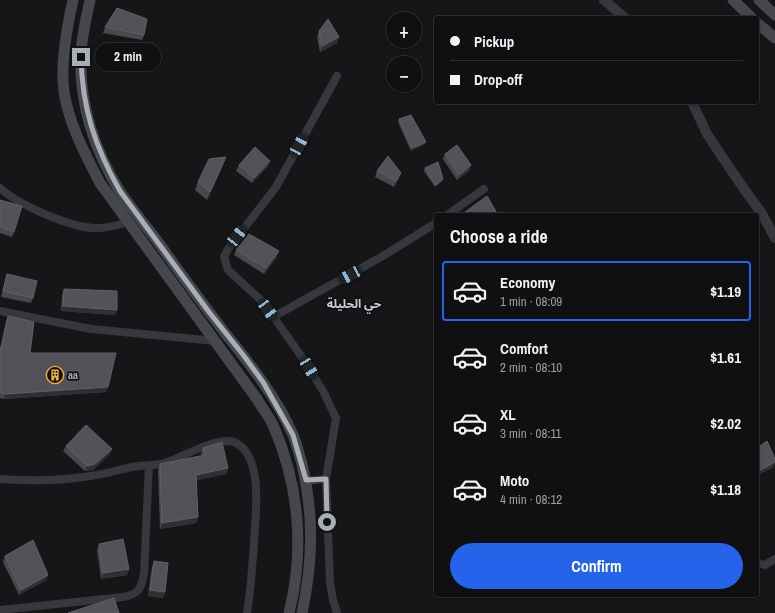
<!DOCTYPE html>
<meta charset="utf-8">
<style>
body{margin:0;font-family:"Archivo Narrow","Noto Sans Arabic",sans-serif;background:#19191b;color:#f1f3f6;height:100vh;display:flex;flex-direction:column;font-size:15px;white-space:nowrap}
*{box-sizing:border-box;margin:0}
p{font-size:13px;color:#9c9d9f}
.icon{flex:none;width:22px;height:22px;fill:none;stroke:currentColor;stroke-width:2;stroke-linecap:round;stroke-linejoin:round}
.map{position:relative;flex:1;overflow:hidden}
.side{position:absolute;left:434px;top:213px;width:325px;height:384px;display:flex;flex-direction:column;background:#101012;border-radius:4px;box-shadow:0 2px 6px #0003,0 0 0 1px #303032}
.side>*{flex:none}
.top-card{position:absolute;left:434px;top:16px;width:325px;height:88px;border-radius:4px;box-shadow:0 2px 6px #0003,0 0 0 1px #303032;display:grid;align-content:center;height:88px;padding:0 16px;background:#101012}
.fabs{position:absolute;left:386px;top:12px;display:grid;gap:8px}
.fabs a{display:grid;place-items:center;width:36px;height:36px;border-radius:50%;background:#101012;box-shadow:0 2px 6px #0003,0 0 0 1px #303032;font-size:20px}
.end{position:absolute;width:18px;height:18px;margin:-9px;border:5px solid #a8adb8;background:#111;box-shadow:0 0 0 2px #111}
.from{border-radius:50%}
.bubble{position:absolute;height:28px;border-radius:14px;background:#101012;box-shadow:0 2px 6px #0003,0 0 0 1px #303032;font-size:13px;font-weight:700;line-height:28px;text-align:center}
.car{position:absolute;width:12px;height:24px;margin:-12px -6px;border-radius:5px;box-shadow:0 0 3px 1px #0007;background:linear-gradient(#222 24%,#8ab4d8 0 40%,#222 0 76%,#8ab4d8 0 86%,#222 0)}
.top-card b{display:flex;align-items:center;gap:14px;height:38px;font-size:15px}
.top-card b+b{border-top:1px solid #303032}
.top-card i{width:10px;height:10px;background:#f1f3f6}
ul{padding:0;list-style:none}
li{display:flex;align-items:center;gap:12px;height:60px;margin:0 8px 6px;padding:0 8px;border:2px solid transparent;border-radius:4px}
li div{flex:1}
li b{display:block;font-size:15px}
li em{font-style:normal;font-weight:700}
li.current{border-color:#2563eb}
li>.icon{width:36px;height:36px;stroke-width:1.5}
h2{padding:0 16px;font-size:18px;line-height:48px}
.action{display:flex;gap:8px;margin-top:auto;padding:8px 16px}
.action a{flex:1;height:46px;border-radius:24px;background:#2563eb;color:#fff;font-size:16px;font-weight:700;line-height:46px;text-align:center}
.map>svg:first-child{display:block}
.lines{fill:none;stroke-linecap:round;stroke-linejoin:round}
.minor{stroke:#37383d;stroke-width:8}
.tertiary{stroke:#37383d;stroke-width:10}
.secondary{stroke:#45474d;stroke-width:11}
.wall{fill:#47494d}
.shaded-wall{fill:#2f3033}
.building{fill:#525359;stroke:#5f6168}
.route{stroke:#a8adb8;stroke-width:5}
.labels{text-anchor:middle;stroke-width:3.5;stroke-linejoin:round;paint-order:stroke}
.poi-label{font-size:11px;font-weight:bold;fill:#a8adb8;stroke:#111113;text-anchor:start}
.neighbourhood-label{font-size:12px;font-weight:bold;fill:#c9ccd4;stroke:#111113}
</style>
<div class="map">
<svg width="775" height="613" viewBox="0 0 775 613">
<rect width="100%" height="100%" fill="#161618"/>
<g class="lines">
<g class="minor">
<path d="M337,76L276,187L228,249L224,257L228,270L263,302L287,336L304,360L323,391L336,418L326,479L330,583L333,600L337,613"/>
<path d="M0,188C18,205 70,227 94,228C106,229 117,225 128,222"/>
<path d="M447,215L484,189"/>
<path d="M0,311L91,329L216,341"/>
<path d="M273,317L383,256L436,223"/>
<path d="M0,479C30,481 61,481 91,476C105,474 118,470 132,467C144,465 157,466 168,462C184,456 218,436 234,442C265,455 255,518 254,544C252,567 251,590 247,613"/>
<path d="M306,481L326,479"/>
<path d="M757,563L765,565L775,559"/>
<path d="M0,610L123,597C139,594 141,589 144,574L149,465"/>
</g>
<g class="tertiary">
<path d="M604,0L625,18"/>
<path d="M692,102L707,134L735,176L762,214L775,238"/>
</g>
<g class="secondary">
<path d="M73,0C67,27 60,64 64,92C69,124 85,154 100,183L257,399C262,408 269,416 273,425C299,484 305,550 289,613"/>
<path d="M90,0C86,19 81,38 81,57C79,104 95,151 119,190C131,208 145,225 158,242C180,273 202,303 225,333C250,364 277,398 293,435C297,444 299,455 302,464C314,516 313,561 302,613"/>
<path d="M733,0L752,18"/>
<path d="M759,0L775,15"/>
<path d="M757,23L775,38"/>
</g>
</g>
<g class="wall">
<path d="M105,27L144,35L142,40L103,33Z"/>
<path d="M319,31L337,43L320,52L317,37Z"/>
<path d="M399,119L425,144L411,151L398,122Z"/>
<path d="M445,154L471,165L469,171L457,180L443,159Z"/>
<path d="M223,165L207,200L195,190L198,182Z"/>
<path d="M239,165L268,166L252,183L236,171Z"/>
<path d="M425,168L443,179L442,181L435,187L424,171Z"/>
<path d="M377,171L399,178L394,187L375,177Z"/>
<path d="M0,200L14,232L12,237L0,233Z"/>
<path d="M236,250L277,257L264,274L234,255Z"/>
<path d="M7,274L33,298L31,303L1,297L5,280Z"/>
<path d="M64,289L115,315L61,311L62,295Z"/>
<path d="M8,316L30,353L106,392L3,399L0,398V349L6,322Z"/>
<path d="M66,446L110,454L93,470L85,471L63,451Z"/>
<path d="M203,448L228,468L226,474L196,480L198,517L196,523L160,529L158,470L160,464L202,456L201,454Z"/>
<path d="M99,544L129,569L127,575L101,579L97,550Z"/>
<path d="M5,556L48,575L46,580L19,595L3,562Z"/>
<path d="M154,561L165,592L163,598L148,596L152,567Z"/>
</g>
<g class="shaded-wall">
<path d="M339,37L337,43L320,52L322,46Z"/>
<path d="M426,142L425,144L411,151L412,148Z"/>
<path d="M226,157L223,165L207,200L210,192Z"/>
<path d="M270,161L268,166L252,183L254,178Z"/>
<path d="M471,165L469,171L457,180L459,175Z"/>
<path d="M401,173L399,178L394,187L396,181Z"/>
<path d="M443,179L442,181L435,187L436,185Z"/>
<path d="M279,251L277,257L264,274L266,268Z"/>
<path d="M63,306L117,310L115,315L61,311Z"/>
<path d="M108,387L106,392L3,399L5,394Z"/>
<path d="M112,449L110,454L93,470L85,471L87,466Z"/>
<path d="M775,462L774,467L757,476V472Z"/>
<path d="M228,468L226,474L194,481L196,475Z"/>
<path d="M198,517L196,523L160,529L162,523Z"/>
<path d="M129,569L127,575L101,579L103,573Z"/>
<path d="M48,575L46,580L19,595L21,590Z"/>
<path d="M150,590L165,592L163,598L148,596Z"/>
</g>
<g class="building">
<path d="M117,8L147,19L144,35L105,27Z"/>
<path d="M328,19L339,37L322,46L319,31Z"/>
<path d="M411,115L426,142L412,148L399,119Z"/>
<path d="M457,145L471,165L459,175L445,154Z"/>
<path d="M255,147L270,161L254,178L239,165Z"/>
<path d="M388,156L401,173L396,181L377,171Z"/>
<path d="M226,157L210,192L198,182L209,159Z"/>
<path d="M438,162L443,179L436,185L425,168Z"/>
<path d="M487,196L498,215H461Z"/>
<path d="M0,200L22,206L14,232L0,226Z"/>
<path d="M249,234L279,251L266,268L236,250Z"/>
<path d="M7,274L37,281L33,298L3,291Z"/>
<path d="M64,289L117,291V310L63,306Z"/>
<path d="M8,316L34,322L30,353H116L108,387L5,394L0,392V352Z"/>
<path d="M86,425L112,449L95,464L87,466L66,446Z"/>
<path d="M767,441L775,459V462L757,472V448Z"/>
<path d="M222,442L228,468L196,475L198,517L162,523L160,464L205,455L203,448Z"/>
<path d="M123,539L129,569L103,573L99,544Z"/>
<path d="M33,540L48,575L21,590L5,556Z"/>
<path d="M154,561L168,563L165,592L150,590Z"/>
<path d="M114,598L119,613H68Z"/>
</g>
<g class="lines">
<path class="route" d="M81,57C82,108 95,147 120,191L209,312L244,356L263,382L293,435L306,480L326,479L327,522"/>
</g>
<defs>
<symbol id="building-ring" viewBox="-11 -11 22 22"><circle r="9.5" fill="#111113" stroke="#f2b134" stroke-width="1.5"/><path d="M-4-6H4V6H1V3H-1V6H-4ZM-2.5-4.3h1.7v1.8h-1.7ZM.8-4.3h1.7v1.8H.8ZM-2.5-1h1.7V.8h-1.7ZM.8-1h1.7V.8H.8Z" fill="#f2b134"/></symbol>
</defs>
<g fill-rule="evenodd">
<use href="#building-ring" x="45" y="365" width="20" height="20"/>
</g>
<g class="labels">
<g class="poi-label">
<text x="68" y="379">aa</text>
</g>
<g class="neighbourhood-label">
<text x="354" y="308">حي الحليلة</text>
</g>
</g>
</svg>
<div class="fabs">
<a>+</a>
<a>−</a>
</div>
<i class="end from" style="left:327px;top:522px"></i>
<i class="end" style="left:81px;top:57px"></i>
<div class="bubble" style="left:95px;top:43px;width:66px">2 min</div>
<i class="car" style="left:299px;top:145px;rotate:29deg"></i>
<i class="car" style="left:237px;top:236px;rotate:38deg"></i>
<i class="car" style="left:350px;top:275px;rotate:242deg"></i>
<i class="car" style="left:268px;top:310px;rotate:144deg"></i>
<i class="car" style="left:309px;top:368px;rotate:149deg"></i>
<div class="top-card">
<b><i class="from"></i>Pickup</b>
<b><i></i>Drop-off</b>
</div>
<section class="side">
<h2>Choose a ride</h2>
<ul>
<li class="current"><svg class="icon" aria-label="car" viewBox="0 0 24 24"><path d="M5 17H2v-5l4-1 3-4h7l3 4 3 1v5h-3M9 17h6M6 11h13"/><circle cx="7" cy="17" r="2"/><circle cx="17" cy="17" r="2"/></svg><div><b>Economy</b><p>1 min · 08:09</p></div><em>$1.19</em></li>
<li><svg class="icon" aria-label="car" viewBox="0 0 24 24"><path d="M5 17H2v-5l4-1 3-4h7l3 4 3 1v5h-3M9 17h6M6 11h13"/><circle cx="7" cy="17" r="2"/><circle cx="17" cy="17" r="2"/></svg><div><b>Comfort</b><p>2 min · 08:10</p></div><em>$1.61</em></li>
<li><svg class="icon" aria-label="car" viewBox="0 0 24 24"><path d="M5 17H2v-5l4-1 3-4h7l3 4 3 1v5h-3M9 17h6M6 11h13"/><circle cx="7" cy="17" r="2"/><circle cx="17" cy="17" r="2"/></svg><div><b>XL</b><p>3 min · 08:11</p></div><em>$2.02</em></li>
<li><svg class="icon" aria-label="car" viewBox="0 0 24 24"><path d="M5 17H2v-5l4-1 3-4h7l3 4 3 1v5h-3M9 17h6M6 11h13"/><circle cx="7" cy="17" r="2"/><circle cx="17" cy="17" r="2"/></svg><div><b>Moto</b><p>4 min · 08:12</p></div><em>$1.18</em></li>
</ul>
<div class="action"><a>Confirm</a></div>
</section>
</div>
